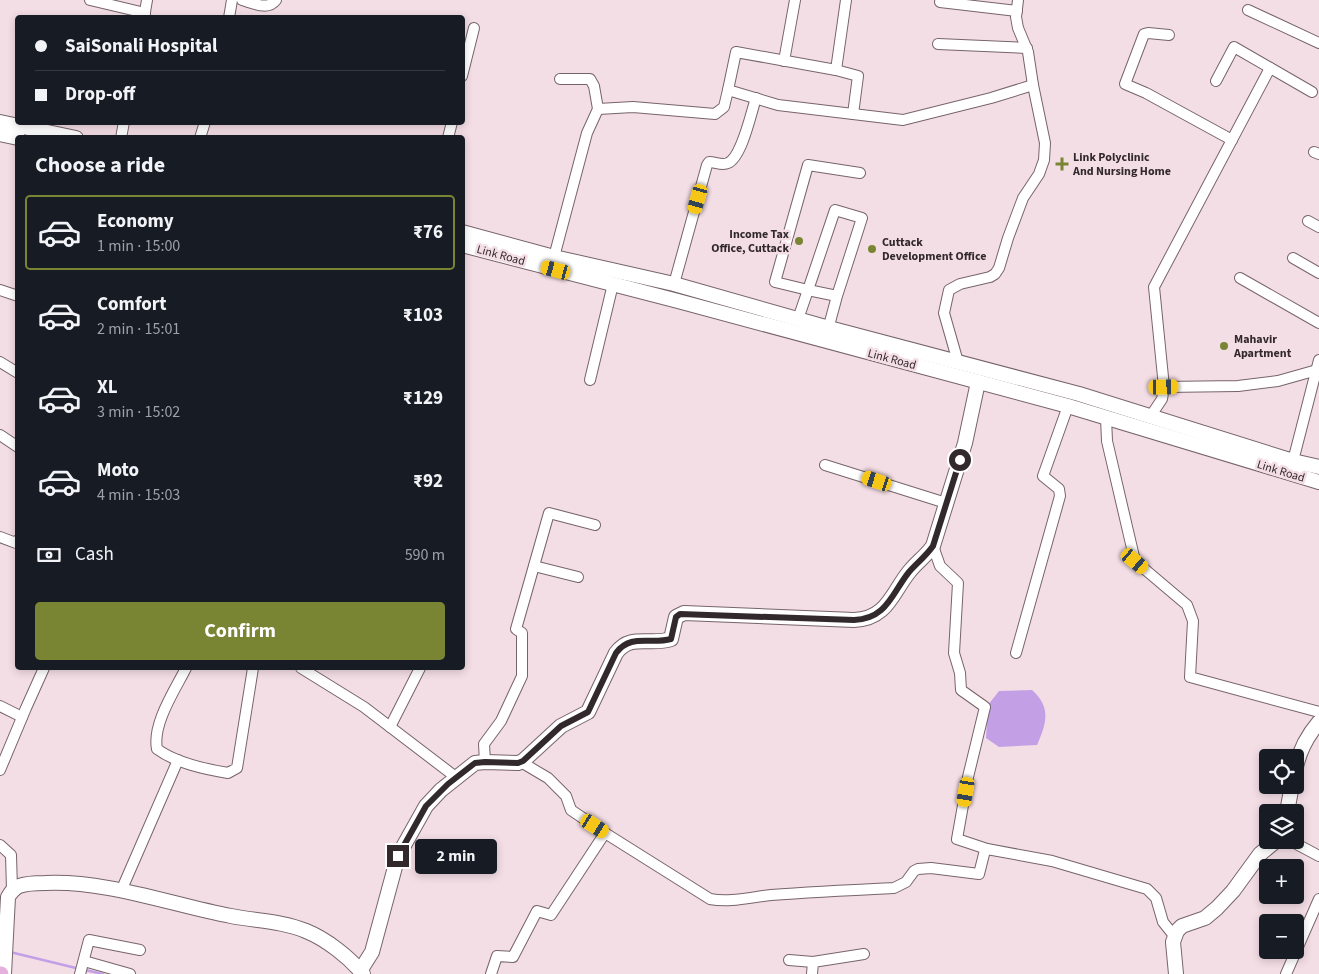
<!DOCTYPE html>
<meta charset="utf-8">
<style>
body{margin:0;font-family:"Source Sans 3",sans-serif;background:#20242c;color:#f1f3f6;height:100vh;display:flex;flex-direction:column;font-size:19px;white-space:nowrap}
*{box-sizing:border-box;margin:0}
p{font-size:16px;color:#9ea1a6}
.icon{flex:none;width:28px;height:28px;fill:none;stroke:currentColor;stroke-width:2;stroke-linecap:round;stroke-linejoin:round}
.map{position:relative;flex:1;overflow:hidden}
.sheet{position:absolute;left:15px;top:135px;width:450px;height:535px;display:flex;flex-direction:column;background:#171b24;border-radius:5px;box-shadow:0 2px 8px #0003}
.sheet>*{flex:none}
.hud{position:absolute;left:15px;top:15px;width:450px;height:110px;border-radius:5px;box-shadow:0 2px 8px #0003;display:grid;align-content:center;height:110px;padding:0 20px;background:#171b24}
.controls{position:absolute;left:1259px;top:749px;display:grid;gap:10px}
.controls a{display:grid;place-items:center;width:45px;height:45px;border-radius:5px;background:#171b24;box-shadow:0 2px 8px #0003;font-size:25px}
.end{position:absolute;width:22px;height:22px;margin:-11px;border:6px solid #32292c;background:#fff;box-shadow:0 0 0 2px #fff}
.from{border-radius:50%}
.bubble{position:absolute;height:35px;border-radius:5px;background:#171b24;box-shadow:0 2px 8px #0003;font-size:16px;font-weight:700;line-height:35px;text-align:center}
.car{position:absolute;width:15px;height:30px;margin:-15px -8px;border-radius:6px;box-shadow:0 0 4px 1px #0007;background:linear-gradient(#f5c518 24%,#345 0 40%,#f5c518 0 76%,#345 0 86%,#f5c518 0)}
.hud b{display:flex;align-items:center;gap:18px;height:48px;font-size:19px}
.hud b+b{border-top:1px solid #363941}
.hud i{width:12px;height:12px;background:#f1f3f6}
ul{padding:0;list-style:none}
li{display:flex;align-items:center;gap:15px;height:75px;margin:0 10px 8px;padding:0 10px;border:2px solid transparent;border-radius:5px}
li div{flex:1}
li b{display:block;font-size:19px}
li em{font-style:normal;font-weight:700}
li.current{border-color:#798533}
li>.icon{width:45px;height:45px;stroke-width:1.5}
h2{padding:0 20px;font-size:22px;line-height:60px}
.pay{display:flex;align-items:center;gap:12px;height:55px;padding:0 20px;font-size:19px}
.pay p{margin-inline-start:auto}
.primary-button{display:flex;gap:10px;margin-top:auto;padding:10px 20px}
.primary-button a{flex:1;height:58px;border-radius:5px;background:#798533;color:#fff;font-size:20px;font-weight:700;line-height:58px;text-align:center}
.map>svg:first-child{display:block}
.water{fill:#c39fe6}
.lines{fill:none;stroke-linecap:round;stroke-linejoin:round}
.stream{stroke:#c39fe6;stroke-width:2.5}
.street-casing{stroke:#77646b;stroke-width:12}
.secondary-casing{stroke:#77646b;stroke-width:16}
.primary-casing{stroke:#9b5d91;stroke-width:18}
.street{stroke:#fff;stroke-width:10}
.secondary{stroke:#fff;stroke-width:14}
.primary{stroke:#e5afde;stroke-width:15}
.route{stroke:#32292c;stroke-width:6}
.poi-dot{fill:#798533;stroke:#f4dee5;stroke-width:2}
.labels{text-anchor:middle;stroke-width:5;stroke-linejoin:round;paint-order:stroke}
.poi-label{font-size:12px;font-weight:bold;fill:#32292c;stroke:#f4dee5;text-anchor:start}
.street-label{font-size:12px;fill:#32292c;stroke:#f4dee5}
</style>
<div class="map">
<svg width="1319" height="974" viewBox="0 0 1319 974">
<rect width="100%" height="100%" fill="#f4dee5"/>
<path class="water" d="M1032,690C1052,708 1046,724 1037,745L999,747L986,738L988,705L999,691Z"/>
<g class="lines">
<g class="stream">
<path d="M10,952L80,969"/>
<path d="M85,970L103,974"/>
</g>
<defs>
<g id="street">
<path d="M90,0L145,13"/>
<path d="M242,0C253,3 268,11 276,0"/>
<path d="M940,2L1017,11"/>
<path d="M1248,10L1319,43"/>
<path d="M144,18L147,0"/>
<path d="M229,18L232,0"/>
<path d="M1169,35L1148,33L1144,34L1125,84L1146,93L1232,140"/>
<path d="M938,44L1027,48"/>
<path d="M784,61L795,0"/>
<path d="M836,70L858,76L853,114"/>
<path d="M462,76L474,28"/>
<path d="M1216,81L1234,47L1312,92"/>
<path d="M728,90L736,52L836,70L846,0"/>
<path d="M598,109L633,107L715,114L724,107L728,90L778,105L903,120L991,98L1033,85"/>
<path d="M121,138L124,122"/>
<path d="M200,138L205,122"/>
<path d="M448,138L452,122"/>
<path d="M1314,152L1319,154"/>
<path d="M1308,221L1319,227"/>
<path d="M554,257L587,133L598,109L594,86L590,79H560"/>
<path d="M1293,258L1319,273"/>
<path d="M1240,278L1319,323"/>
<path d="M674,284L707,165L709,162C716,162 722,166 728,163C742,157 751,113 756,98"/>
<path d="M0,290L18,296"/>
<path d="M798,319L808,290L775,282L808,165L860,173"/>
<path d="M827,333L837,296L808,290L835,210L862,218L837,296"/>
<path d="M0,362L18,373"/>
<path d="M958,362L944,313L949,290L960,284L990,277L995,274L999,268L1008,238L1023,198L1039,174L1044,160L1045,143L1033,85L1028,52L1018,28L1016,17L1018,0"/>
<path d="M590,380L613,284"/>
<path d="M1164,387L1238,386L1278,381L1317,370"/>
<path d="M1150,417L1162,399L1164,387L1154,287L1270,68"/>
<path d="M1106,418L1107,441L1135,561L1187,605L1193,621L1190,677L1319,712"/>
<path d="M0,435L18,447"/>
<path d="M1293,461L1319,360"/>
<path d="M825,465L946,503"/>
<path d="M0,537L16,543L18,540"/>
<path d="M933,546L940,566L958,583L954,653L960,673L961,690L985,707L968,777L957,839L987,849"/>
<path d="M534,566L578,577"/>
<path d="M1016,653L1060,496L1059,489L1043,476L1068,406"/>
<path d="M186,668C175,690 152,724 157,749C176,763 204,769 228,773L237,768L253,668"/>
<path d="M301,668L364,707L457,778"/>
<path d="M0,706L22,717"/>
<path d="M390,727L420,668"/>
<path d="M485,762L484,744L501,721L522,676V633L516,629L549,513L595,525"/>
<path d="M521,762L548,778L566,796L571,810L605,833L710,899C730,903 751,897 771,895C812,892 853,890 894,888L906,882L914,871L918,869L931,868L979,874L985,850L987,849L1052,861L1147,889L1156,898L1163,922L1175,937"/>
<path d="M0,770L26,708L44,668"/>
<path d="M1289,840L1319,856"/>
<path d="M0,845L11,855L12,890"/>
<path d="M121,891L178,760"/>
<path d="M789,960L813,962"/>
<path d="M84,961L130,974"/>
<path d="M80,974L89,940L140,950"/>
<path d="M491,974L497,956L513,957L537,911L551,915L605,833"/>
<path d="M812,974L813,962L864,954"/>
<path d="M1286,974L1319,899"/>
</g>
<g id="secondary">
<path d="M0,122L76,138"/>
<path d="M0,134L18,138"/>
<path d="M462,232L554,257L674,284L829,328L1079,394L1293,461L1319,467"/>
<path d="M462,245L678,301L1068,406L1319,482"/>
<path d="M1295,772C1298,754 1307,736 1319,722"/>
<path d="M1287,812L1292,785"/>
<path d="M360,971L372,952L398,856L426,806L441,790L475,763L485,762L518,763L523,761L561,726L588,712L616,653C631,633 650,646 671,639L676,617L684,613L854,620C887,619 892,593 909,572C917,562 926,556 933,546L965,443L978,382"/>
<path d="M4,974L8,897C11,892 13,889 19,886C27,883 36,883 45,883C106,880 172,905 231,916C256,921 282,921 306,931C326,939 349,957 363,974"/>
<path d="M1176,974L1173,942L1177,931L1182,926L1205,918L1217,908L1233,891L1260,854L1277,840"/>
</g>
<path id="primary" d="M0,974H1"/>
</defs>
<use href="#street" class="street-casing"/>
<use href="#secondary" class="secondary-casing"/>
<use href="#primary" class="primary-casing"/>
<use href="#street" class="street"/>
<use href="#secondary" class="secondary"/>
<use href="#primary" class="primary"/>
</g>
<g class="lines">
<path class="route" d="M398,856L426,806L448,784L475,763L485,762L518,763L523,761L561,726L588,712L616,653C631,633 650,645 671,639L676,617L680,614L854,620C887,619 892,593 909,572C917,563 926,556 933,546L960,460"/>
</g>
<g class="poi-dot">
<path d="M1059.5 156.5h5v5h5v5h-5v5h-5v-5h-5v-5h5z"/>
<circle cx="799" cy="241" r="5"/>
<circle cx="872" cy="249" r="5"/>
<circle cx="1224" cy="346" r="5"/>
</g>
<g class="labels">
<g class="poi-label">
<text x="1073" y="161">Link Polyclinic<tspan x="1073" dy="14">And Nursing Home</tspan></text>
<text x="789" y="238" text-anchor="end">Income Tax<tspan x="789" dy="14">Office, Cuttack</tspan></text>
<text x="882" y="246">Cuttack<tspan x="882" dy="14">Development Office</tspan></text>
<text x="1234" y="343">Mahavir<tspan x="1234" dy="14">Apartment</tspan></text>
</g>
<g class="street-label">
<text transform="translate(501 255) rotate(15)" y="4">Link Road</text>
<text transform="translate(892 359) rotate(15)" y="4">Link Road</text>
<text transform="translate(1281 471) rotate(17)" y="4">Link Road</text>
</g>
</g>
</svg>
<div class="controls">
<a><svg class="icon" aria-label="locate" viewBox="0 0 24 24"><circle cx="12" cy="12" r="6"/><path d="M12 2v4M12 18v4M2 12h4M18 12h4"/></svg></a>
<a><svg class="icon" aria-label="layers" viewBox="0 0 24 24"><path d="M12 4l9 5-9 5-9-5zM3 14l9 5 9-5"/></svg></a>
<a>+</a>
<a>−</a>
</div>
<i class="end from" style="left:960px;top:460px"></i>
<i class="end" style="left:398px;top:856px"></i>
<div class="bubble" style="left:415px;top:839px;width:82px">2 min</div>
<i class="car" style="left:698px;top:199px;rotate:196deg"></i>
<i class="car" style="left:556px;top:270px;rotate:285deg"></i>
<i class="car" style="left:1164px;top:387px;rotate:89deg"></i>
<i class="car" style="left:877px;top:481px;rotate:288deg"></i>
<i class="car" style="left:1135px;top:561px;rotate:130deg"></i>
<i class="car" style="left:966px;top:792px;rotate:190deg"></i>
<i class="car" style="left:595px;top:826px;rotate:123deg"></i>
<div class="hud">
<b><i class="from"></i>SaiSonali Hospital</b>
<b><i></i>Drop-off</b>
</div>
<section class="sheet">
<h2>Choose a ride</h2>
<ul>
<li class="current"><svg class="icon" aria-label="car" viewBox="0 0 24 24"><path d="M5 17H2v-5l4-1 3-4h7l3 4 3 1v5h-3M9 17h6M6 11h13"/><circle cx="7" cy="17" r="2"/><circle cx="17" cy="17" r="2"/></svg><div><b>Economy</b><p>1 min · 15:00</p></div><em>₹76</em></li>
<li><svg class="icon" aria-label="car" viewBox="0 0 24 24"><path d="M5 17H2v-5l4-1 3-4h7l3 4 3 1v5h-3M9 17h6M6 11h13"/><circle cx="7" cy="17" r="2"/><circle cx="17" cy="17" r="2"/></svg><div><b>Comfort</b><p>2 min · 15:01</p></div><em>₹103</em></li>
<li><svg class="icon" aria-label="car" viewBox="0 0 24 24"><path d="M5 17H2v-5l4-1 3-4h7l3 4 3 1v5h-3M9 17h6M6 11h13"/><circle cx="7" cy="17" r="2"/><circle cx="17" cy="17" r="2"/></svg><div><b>XL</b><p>3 min · 15:02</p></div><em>₹129</em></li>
<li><svg class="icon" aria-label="car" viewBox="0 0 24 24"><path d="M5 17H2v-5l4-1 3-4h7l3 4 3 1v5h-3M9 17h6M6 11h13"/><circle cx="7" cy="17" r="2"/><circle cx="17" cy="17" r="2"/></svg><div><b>Moto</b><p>4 min · 15:03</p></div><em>₹92</em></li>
</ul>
<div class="pay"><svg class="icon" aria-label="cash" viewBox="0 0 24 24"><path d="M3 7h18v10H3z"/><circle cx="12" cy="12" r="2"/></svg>Cash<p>590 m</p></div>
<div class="primary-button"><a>Confirm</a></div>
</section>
</div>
